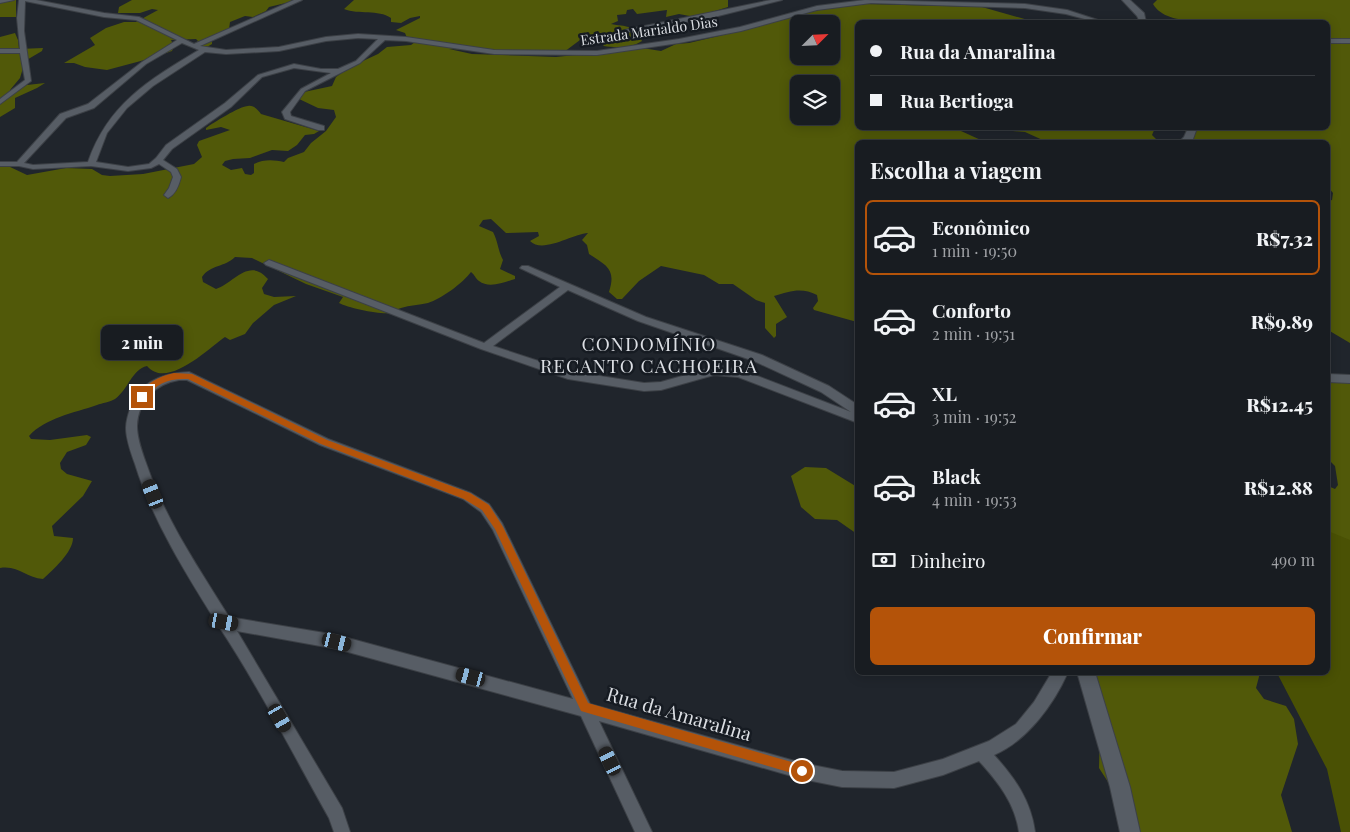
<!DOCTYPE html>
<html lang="pt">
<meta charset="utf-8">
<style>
body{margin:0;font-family:"Playfair Display",serif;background:#25292e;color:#f1f3f6;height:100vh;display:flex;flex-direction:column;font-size:19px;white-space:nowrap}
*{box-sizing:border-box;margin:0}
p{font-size:16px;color:#9fa1a5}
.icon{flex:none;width:28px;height:28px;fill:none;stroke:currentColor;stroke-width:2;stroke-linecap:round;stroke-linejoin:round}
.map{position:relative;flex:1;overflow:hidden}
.panel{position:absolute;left:855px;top:140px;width:475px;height:535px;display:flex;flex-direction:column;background:#181c21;border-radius:8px;box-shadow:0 2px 12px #0003,0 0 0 1px #363a3f}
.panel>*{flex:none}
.guide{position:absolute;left:855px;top:20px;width:475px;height:110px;border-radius:8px;box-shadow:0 2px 12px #0003,0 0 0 1px #363a3f;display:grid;align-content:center;height:110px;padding:0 15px;background:#181c21}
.needle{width:32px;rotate:66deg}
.tools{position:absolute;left:790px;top:15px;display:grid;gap:10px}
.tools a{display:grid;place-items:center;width:50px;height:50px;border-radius:8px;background:#181c21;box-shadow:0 2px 12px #0003,0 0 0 1px #363a3f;font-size:25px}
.end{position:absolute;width:22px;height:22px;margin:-11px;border:6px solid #b45309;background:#fff;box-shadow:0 0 0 2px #fff}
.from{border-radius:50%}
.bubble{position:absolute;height:35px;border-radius:8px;background:#181c21;box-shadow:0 2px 12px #0003,0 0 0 1px #363a3f;font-size:16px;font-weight:800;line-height:35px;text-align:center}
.car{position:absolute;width:15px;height:30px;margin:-15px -8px;border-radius:6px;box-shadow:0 0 4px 1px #0007;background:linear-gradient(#222 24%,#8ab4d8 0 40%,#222 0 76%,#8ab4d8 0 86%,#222 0)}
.guide b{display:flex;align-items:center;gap:18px;height:48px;font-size:19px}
.guide b+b{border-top:1px solid #363a3f}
.guide i{width:12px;height:12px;background:#f1f3f6}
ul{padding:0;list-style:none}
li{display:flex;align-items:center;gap:15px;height:75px;margin:0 10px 8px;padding:0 5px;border:2px solid transparent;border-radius:8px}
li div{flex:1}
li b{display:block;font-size:19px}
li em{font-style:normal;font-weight:800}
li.current{border-color:#b45309}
li>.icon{width:45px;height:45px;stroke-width:1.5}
h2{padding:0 15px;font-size:22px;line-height:60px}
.pay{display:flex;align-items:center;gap:12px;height:55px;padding:0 15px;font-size:19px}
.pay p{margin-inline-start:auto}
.button{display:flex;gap:10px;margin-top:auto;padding:10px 15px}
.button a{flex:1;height:58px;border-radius:8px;background:#b45309;color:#fff;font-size:20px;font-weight:800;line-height:58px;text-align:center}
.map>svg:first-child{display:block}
.green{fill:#4a5104}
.forest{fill:#515909;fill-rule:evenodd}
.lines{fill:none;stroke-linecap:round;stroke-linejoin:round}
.minor-casing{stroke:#3c4046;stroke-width:2}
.tertiary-casing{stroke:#3c4046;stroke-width:2}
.minor{fill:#575d65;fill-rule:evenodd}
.tertiary{fill:#575d65;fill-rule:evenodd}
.route{fill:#b45309}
.labels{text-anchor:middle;stroke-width:5;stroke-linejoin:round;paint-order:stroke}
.far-street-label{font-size:14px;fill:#dcdfe4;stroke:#161b22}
.quarter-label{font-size:19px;letter-spacing:1px;fill:#dcdfe4;stroke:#161b22}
.near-street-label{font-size:19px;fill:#dcdfe4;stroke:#161b22}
</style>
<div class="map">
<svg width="1350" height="832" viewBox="0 0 1350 832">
<rect width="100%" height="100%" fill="#20252c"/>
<path class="green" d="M1328,521L1350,529V832H1341L1327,769L1277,673L1328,672Z"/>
<g class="forest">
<rect x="0" y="0" width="16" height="17"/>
<path d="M132,0H298L269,7L266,11L253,17L245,16L230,22L229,29L212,37V44L207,47H190L198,41L196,39L171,40L174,46L172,51L152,58L107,70L85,67L74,63H64L95,45L90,38L106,28L124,22H136L158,10L152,9L140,13H118L119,7Z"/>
<path d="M354,0H728V7L695,17L679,14L666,17L667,10L637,14L633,9L627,10L626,14L617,15L618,21L611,24C626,27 634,24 642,41C631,48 616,48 604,46L597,39L592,38L580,40L564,52H510L449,49L472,54L556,57L642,48L661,51L676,44L689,43L723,35L786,14L866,4L982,7L1035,22H858V128H971L961,131L983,141L998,142H858L857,322L814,310L813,308L818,301L817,295C802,287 790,291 774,296L787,317L776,324V336L774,338L765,328V303L756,300L733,284H719L704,275L661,266L639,281L622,299H617L609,292C616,270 608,266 589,254L587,245L582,240L588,233C572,234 543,254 530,241L539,236L538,232L506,233L491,219L483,220L479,226L493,232C498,241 498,251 503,260L500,269L515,276V279C505,282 489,289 479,281C475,278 475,275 471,272C463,283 441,299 428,303C419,305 410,305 401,308C397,309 394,312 391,313C381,315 348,308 339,303L343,297L306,284L252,258L235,257C225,267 210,265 202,277L203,282L216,289C234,283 249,257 268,279L262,288L264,294L274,297L296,296L274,305L253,323L245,334L230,340L225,337C209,348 167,390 147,366C132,369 128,390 115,399C110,402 102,403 97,405C74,413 45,418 29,436L31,439L50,440L87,435L91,437L86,445L67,452L60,463L61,469L67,474L92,481L83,496L52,526L54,536L73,538C73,552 53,570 43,579C26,578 19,565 0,568V165L8,166L27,175L66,168L92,169L102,175L110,176L143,174L194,164L202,157L197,145L199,141L230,130L221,127L206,130V128C213,123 240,106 248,106C254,105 258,110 261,114L319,131L314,134L305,135L297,145L288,151L272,150L250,158L233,159L225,161L222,165L231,170L242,168L245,174L251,175L254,173V164C264,159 274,160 284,162L288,158L304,152L311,143L326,131L336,117L334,110L318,108L297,98L304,92L332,86L336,77L350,67L378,54L387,47L411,45L415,42L407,38L405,33L396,30L420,18V16L410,18L401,23L391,22V18C378,9 359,15 344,9ZM799,24H831V56H799ZM799,84H831V116H799Z"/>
<path d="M1157,0H1350V343L1328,330V201L1332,200L1333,193L1328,187V142H1192L1187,138L1185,128H1328V22H1199H1211L1213,20L1209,19C1191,22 1163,21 1153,4Z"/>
<path d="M15,33L18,40L19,49L43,48L42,51L25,61L20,78L10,90L27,85L45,83L37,88L15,98V108L0,117V37Z"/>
<path d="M980,128H1155L1152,135L1157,140L1154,142H1047L1025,132Z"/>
<path d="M1328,374H1331L1350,380V540L1328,531V486L1335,489L1338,485L1335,466L1328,459Z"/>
<path d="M805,467L826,468L857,487V534L837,520L815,519L801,507L791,476Z"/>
<path d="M1083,673H1260L1256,688L1264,699L1286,706L1294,719L1298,744L1281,795L1292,832H1126L1108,782L1099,768L1100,726Z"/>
</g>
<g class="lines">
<defs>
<g id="minor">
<path d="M0,0H14L0,3Z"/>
<path d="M19,0H36L104,13L139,17L194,44L294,0H302L200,46L226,50L279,47L326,37L358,34L406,37L494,50L597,51L679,39L740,27L817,6L865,0L1025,4L1067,10L1104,22H1096L1066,14L1025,8L871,3L817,10L741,31L679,43L597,55L494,54L406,41L385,40L360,63L305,91L290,112L291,116L324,126V130H318L285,119L282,112L301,89L331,73L294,68L262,77L231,107L172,149L163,160L177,169L181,177C179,185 176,194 168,198L164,195L169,188L173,177L171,172L159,164L151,168L128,171L91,166L33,169L19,166H0V162H17L60,114L88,104L142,62L177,40L136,20L104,17L25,1L24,31L31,81L0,104V99L25,80L20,53H0V49H20L17,18ZM358,38L378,39L356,61L338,69H321L294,64L258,75L225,103L166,145L156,158L149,164L128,167L96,162L107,133L127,108L153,86L205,52L226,54L279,51L326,41ZM182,43L199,50C149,80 108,104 88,162L33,165L24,163L66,118L94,108L146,64Z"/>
<path d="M771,0H782L714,17L628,32L625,30Z"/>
<rect x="1328" y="39" width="22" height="4"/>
<path d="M269,260L484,343L560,287L520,268L522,266H528L646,317L762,355L829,386L858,405V423L738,377L714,375L661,390L644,391L568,379L481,349L266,265L264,263ZM568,290L638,321L754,361L821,392L851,412L739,369L714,367L661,382L644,383L569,371L493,346Z"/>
<path d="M189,372L328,439L471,493L489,504L502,523L590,704L802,763L842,771L894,772L943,759L989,741L1016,724L1034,702L1052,672H1068C1054,704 1027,741 994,755C1015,778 1031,801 1035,832H1019C1015,803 998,782 979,761L943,775L894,788L842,787L802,779L599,721L652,832H635L581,716L337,649L237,631L342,808L350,832H334L329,818C293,754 260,689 220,628C188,577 153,522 135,464C131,453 126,439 126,428C126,421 128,415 130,409C138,382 163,373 189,372ZM179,380H187L320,445L463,499L481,512L493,530L573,699L337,635L229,617C198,567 165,519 146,463C142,452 137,438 137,426C138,401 155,384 179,380Z"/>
<path d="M1328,374L1350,375V383L1328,382Z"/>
</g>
<g id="tertiary">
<path d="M1122,0H1130L1144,13L1146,22H1140L1137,16Z"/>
<path d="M1188,128H1197L1193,139L1189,142H1179L1184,137Z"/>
<path d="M1077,672H1095L1130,787L1140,832H1120L1110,787Z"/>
</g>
</defs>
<use href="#minor" class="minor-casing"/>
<use href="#tertiary" class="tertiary-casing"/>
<use href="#minor" class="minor"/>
<use href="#tertiary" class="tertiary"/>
</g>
<path class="route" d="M174,373L192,374L327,440L470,493L489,505L503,527L588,703L802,765L806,767L808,771L806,775L802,776L581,711L495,529L482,510L464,499L321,444L188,379C169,378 156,383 145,399H139L138,397C147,382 158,377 174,373Z"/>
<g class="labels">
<g class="far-street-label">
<text transform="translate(649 31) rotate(-8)" y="5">Estrada Marialdo Dias</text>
</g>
<g class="quarter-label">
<text x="649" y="351">CONDOMÍNIO<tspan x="649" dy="22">RECANTO CACHOEIRA</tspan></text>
</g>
<g class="near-street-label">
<text transform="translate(679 714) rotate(16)" y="7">Rua da Amaralina</text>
</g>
</g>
</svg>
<div class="tools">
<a><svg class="needle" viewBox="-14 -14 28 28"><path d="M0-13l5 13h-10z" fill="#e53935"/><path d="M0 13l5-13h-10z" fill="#9fa1a5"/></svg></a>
<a><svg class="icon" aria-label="layers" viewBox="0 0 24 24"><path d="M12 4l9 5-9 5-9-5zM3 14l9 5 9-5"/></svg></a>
</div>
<i class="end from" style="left:802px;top:771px"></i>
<i class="end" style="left:142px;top:397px"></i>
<div class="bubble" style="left:101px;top:325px;width:82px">2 min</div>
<i class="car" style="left:153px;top:494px;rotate:338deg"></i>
<i class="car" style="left:224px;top:622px;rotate:100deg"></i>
<i class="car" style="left:337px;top:642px;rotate:104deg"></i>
<i class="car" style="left:471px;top:677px;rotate:285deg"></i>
<i class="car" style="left:280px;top:718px;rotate:150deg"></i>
<i class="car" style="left:610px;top:761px;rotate:334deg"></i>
<div class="guide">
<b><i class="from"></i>Rua da Amaralina</b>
<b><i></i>Rua Bertioga</b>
</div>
<section class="panel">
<h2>Escolha a viagem</h2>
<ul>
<li class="current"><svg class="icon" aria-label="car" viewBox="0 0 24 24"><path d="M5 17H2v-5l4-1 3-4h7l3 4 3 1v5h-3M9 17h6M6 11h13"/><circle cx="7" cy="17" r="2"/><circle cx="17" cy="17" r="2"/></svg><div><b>Econômico</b><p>1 min · 19:50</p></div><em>R$7.32</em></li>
<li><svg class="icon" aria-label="car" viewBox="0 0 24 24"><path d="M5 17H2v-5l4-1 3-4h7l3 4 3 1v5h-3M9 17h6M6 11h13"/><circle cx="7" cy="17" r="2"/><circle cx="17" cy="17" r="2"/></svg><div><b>Conforto</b><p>2 min · 19:51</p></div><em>R$9.89</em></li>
<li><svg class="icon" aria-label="car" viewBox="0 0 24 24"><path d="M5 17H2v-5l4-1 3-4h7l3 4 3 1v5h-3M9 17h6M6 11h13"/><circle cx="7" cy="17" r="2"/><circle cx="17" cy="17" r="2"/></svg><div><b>XL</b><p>3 min · 19:52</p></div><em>R$12.45</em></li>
<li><svg class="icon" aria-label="car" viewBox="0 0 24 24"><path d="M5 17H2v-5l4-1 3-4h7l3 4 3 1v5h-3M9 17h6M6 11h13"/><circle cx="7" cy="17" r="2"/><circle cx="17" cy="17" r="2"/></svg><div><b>Black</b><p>4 min · 19:53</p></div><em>R$12.88</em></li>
</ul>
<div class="pay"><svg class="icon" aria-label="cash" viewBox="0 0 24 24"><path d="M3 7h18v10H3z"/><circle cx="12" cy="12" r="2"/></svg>Dinheiro<p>490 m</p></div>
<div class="button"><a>Confirmar</a></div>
</section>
</div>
